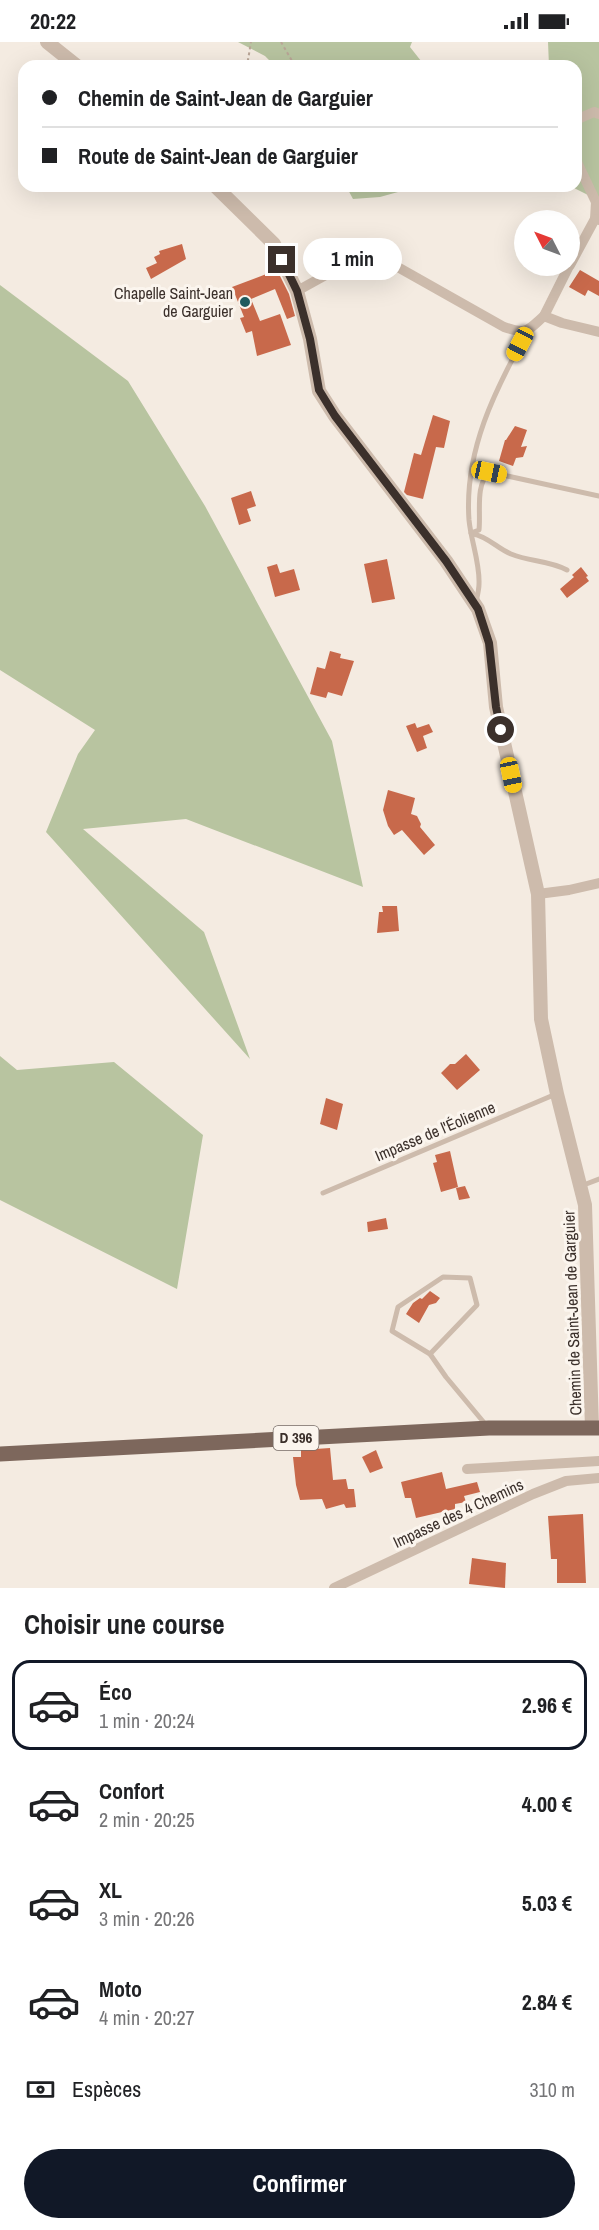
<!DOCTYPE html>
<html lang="fr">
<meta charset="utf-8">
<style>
body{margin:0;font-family:"Archivo Narrow",sans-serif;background:#f2f2f2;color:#202124;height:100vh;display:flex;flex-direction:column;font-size:22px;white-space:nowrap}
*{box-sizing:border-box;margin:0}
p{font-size:20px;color:#757577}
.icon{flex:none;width:33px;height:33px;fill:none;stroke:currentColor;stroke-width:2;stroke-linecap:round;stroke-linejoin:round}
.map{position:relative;height:1546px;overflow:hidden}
.drawer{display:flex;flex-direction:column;background:#fff;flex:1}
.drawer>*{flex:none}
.hud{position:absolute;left:18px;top:18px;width:564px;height:132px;border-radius:18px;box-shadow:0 6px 24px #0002;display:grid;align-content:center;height:132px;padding:0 24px;background:#fff}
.needle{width:39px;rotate:312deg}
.controls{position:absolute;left:514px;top:168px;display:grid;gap:12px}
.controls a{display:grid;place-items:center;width:66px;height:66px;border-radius:50%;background:#fff;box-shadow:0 6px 24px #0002;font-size:30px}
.end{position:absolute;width:27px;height:27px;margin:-14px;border:8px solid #3b302b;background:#fff;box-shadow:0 0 0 3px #fff}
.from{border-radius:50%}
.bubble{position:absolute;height:42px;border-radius:21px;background:#fff;box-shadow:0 6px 24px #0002;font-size:20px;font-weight:800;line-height:42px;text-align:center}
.car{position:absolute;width:18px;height:36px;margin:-18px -9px;border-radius:8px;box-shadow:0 0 4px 2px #0007;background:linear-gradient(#f5c518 24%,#345 0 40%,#f5c518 0 76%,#345 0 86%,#f5c518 0)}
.hud b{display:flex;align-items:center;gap:21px;height:57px;font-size:22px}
.hud b+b{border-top:2px solid #e0e0e0}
.hud i{width:15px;height:15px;background:#202124}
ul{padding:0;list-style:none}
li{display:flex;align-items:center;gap:18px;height:90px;margin:0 12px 9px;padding:0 12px;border:3px solid transparent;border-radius:18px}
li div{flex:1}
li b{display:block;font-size:22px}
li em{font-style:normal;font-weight:800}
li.current{border-color:#111827}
li>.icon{width:54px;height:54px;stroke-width:1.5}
h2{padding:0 24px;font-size:27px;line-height:72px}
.pay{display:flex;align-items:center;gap:15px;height:66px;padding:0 24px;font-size:22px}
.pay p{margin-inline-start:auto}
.primary-button{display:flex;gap:12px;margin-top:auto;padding:12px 24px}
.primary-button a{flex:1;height:69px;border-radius:36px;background:#111827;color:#fff;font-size:24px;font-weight:800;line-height:69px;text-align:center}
.status{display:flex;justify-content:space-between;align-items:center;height:42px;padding:0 30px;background:#fff;direction:ltr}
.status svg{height:16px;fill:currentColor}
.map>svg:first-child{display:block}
.green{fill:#b8c4a0}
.building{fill:#c8694b}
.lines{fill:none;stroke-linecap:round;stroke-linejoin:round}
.path{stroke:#b9a596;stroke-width:2;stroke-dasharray:3 3;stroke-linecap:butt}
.service{stroke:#cdbbac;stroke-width:5}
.minor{stroke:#cdbbac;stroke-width:10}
.tertiary{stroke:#cdbbac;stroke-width:14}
.primary{stroke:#7d675c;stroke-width:15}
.route{stroke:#3b302b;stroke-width:8}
.poi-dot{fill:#1f5a5e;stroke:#fbf5ee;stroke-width:2}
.labels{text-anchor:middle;stroke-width:6;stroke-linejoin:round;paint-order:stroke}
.shield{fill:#fbf5ee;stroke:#756b66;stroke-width:1.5}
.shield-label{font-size:15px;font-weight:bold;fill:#3b302b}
.poi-label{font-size:16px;fill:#3b302b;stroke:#fbf5ee;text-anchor:end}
.street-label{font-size:16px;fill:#3b302b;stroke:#fbf5ee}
</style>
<div class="status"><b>20:22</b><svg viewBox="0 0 49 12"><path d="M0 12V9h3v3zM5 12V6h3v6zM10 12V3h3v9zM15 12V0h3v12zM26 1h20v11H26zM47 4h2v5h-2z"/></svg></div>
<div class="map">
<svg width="599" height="1546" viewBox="0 0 599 1546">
<rect width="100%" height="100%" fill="#f4ebe1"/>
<g class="green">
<path d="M238,0H412L410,5L425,24H275L265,14Z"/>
<path d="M548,0H599V155L596,157L570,144H576V24H549Z"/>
<path d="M346,144H452L416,145L380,155L353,157Z"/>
<path d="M0,243L128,339L205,464L332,699L363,845L186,777L83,787L204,890L250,1017L46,790L78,712L95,688L0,628Z"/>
<path d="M0,1014L17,1028L114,1020L203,1093L177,1247L0,1158Z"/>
</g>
<g class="building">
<path d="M182,202L186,217L151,237L146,226L157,221L154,215L160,212L159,209Z"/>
<path d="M277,228L289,252L295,274L287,277L275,247L251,257L260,279L280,272L291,303L257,314L252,289L246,291L240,276L244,275L232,245Z"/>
<path d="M580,228L599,239V254L588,248L585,254L569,245Z"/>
<path d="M433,373L450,379L444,406L436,405L423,457L407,453L404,450L414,411L421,413Z"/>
<path d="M515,384L527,388L521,405L527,404L523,415L516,416L513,424L499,419L505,398H506Z"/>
<path d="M251,449L256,464L247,467L251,479L239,483L231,456Z"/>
<path d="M387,517L395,557L372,561L364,522Z"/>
<path d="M277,522L280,531L294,527L300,548L275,555L267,525Z"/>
<path d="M581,525L588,534L586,535L589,539L567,556L560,547L574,535L572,533Z"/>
<path d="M330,609L341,612L340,616L354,619L342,654L328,650L326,656L310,652L317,625L325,627Z"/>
<path d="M415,681L417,686L429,682L433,690L423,694L427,706L417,710L406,684Z"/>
<path d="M388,748L415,756L411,772L417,774L421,782L420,785L435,803L424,813L402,788L394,793L388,784L383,768Z"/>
<path d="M382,864H397L399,889L377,891L379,870H383Z"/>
<path d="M466,1012L480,1028L457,1048L441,1031L450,1022H455Z"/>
<path d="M326,1056L343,1062L337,1088L320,1082Z"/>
<path d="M450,1109L458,1145L441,1150L433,1121L437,1120L435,1113Z"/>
<path d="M465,1144L470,1156L459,1158L456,1146Z"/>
<path d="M386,1176L388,1187L368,1190L367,1180Z"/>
<path d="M430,1249L440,1256L436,1261L429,1263L419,1281L406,1272L413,1261L420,1256L422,1257Z"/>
<path d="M330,1406L333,1438L346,1437L348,1447H354L356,1465L346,1466L344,1462L326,1467L322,1457L300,1458L296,1443L293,1415H301V1408Z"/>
<path d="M376,1408L383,1426L370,1431L362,1415Z"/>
<path d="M442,1430L446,1447L477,1440L480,1450L464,1454L466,1460L455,1462V1467L416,1476L411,1456H405L401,1440Z"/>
<path d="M583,1472L586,1541H557V1517H551L548,1474Z"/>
<path d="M472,1516L506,1521L505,1546L469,1542Z"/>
</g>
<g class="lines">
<g class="path">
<path d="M281,0L295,24"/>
<path d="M244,24L248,18L251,0"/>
<path d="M396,144H404"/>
</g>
<g class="service">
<path d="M471,491L479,488C481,470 475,444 489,430L599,454"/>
<path d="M473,492C487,494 498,507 511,512C530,520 548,518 567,528"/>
<path d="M476,560C477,555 479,548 479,542C480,521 471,499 469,478C464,409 495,348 527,290"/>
<path d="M581,1144L599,1137"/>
<path d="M323,1151L556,1052"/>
<path d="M443,1235L470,1236L477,1263L430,1312L392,1289L398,1265Z"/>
<path d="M430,1312L446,1335L486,1383"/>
</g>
<g class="minor">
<path d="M576,83L578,77L594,70L599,72"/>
<path d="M576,118L596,160L595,177"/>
<path d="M570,223L595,177L599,178"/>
<path d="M297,249L362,213L378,214L504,285C527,293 527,289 544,274L562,281L599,290"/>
<path d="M544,274L569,224"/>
<path d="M538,852L569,848L599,841"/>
<path d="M467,1427L599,1419"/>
<path d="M334,1546L533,1452L566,1439L599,1436"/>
</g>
<g class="tertiary">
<path d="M47,0L77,24"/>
<path d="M215,144L274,202L297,249L310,297L319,349L335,374L446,519L478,567L490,601L496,665L538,852L541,977L557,1052L585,1163L592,1386"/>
</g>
<path class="primary" d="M0,1412L489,1386H599"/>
</g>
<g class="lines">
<path class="route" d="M282,218L297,249L310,297L319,348L335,374L446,519L478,567L489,601L496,665L501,688"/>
</g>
<circle class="poi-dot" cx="245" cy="260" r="6"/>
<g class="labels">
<rect class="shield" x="273.5" y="1384" width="45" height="24" rx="4.5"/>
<g class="shield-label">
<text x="296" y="1401">D 396</text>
</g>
<g class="poi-label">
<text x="233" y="257">Chapelle Saint-Jean<tspan x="233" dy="18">de Garguier</tspan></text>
</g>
<g class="street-label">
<text transform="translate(435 1089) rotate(-23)" y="6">Impasse de l'Éolienne</text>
<text transform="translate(572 1271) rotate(-92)" y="6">Chemin de Saint-Jean de Garguier</text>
<text transform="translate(458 1471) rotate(-25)" y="6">Impasse des 4 Chemins</text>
</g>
</g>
</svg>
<div class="controls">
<a><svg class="needle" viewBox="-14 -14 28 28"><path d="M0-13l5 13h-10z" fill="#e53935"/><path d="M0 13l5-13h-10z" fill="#757577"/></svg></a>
</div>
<i class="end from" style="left:501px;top:688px"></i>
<i class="end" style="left:282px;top:218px"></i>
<div class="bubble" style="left:303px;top:196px;width:99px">1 min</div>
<i class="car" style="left:520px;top:302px;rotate:208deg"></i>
<i class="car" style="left:489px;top:430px;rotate:102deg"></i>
<i class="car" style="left:511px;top:733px;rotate:168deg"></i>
<div class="hud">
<b><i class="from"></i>Chemin de Saint-Jean de Garguier</b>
<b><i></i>Route de Saint-Jean de Garguier</b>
</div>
</div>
<section class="drawer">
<h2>Choisir une course</h2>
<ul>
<li class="current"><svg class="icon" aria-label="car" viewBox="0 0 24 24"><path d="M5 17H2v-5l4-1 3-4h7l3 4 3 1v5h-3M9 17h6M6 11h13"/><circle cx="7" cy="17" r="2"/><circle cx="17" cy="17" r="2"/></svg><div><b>Éco</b><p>1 min · 20:24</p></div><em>2.96 €</em></li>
<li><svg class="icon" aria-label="car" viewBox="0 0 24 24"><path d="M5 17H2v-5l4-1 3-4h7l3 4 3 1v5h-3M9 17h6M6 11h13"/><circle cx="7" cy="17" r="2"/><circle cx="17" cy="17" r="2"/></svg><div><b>Confort</b><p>2 min · 20:25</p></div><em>4.00 €</em></li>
<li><svg class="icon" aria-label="car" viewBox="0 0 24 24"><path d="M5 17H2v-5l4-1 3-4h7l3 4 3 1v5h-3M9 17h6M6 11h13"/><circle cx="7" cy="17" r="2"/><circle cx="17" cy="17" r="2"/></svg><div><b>XL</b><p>3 min · 20:26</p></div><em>5.03 €</em></li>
<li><svg class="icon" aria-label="car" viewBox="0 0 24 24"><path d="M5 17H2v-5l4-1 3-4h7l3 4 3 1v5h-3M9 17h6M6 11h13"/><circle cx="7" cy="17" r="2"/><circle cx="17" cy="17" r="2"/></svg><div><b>Moto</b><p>4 min · 20:27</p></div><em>2.84 €</em></li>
</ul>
<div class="pay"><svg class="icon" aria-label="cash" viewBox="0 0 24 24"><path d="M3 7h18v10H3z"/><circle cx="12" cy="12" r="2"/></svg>Espèces<p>310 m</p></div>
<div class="primary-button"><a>Confirmer</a></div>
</section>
